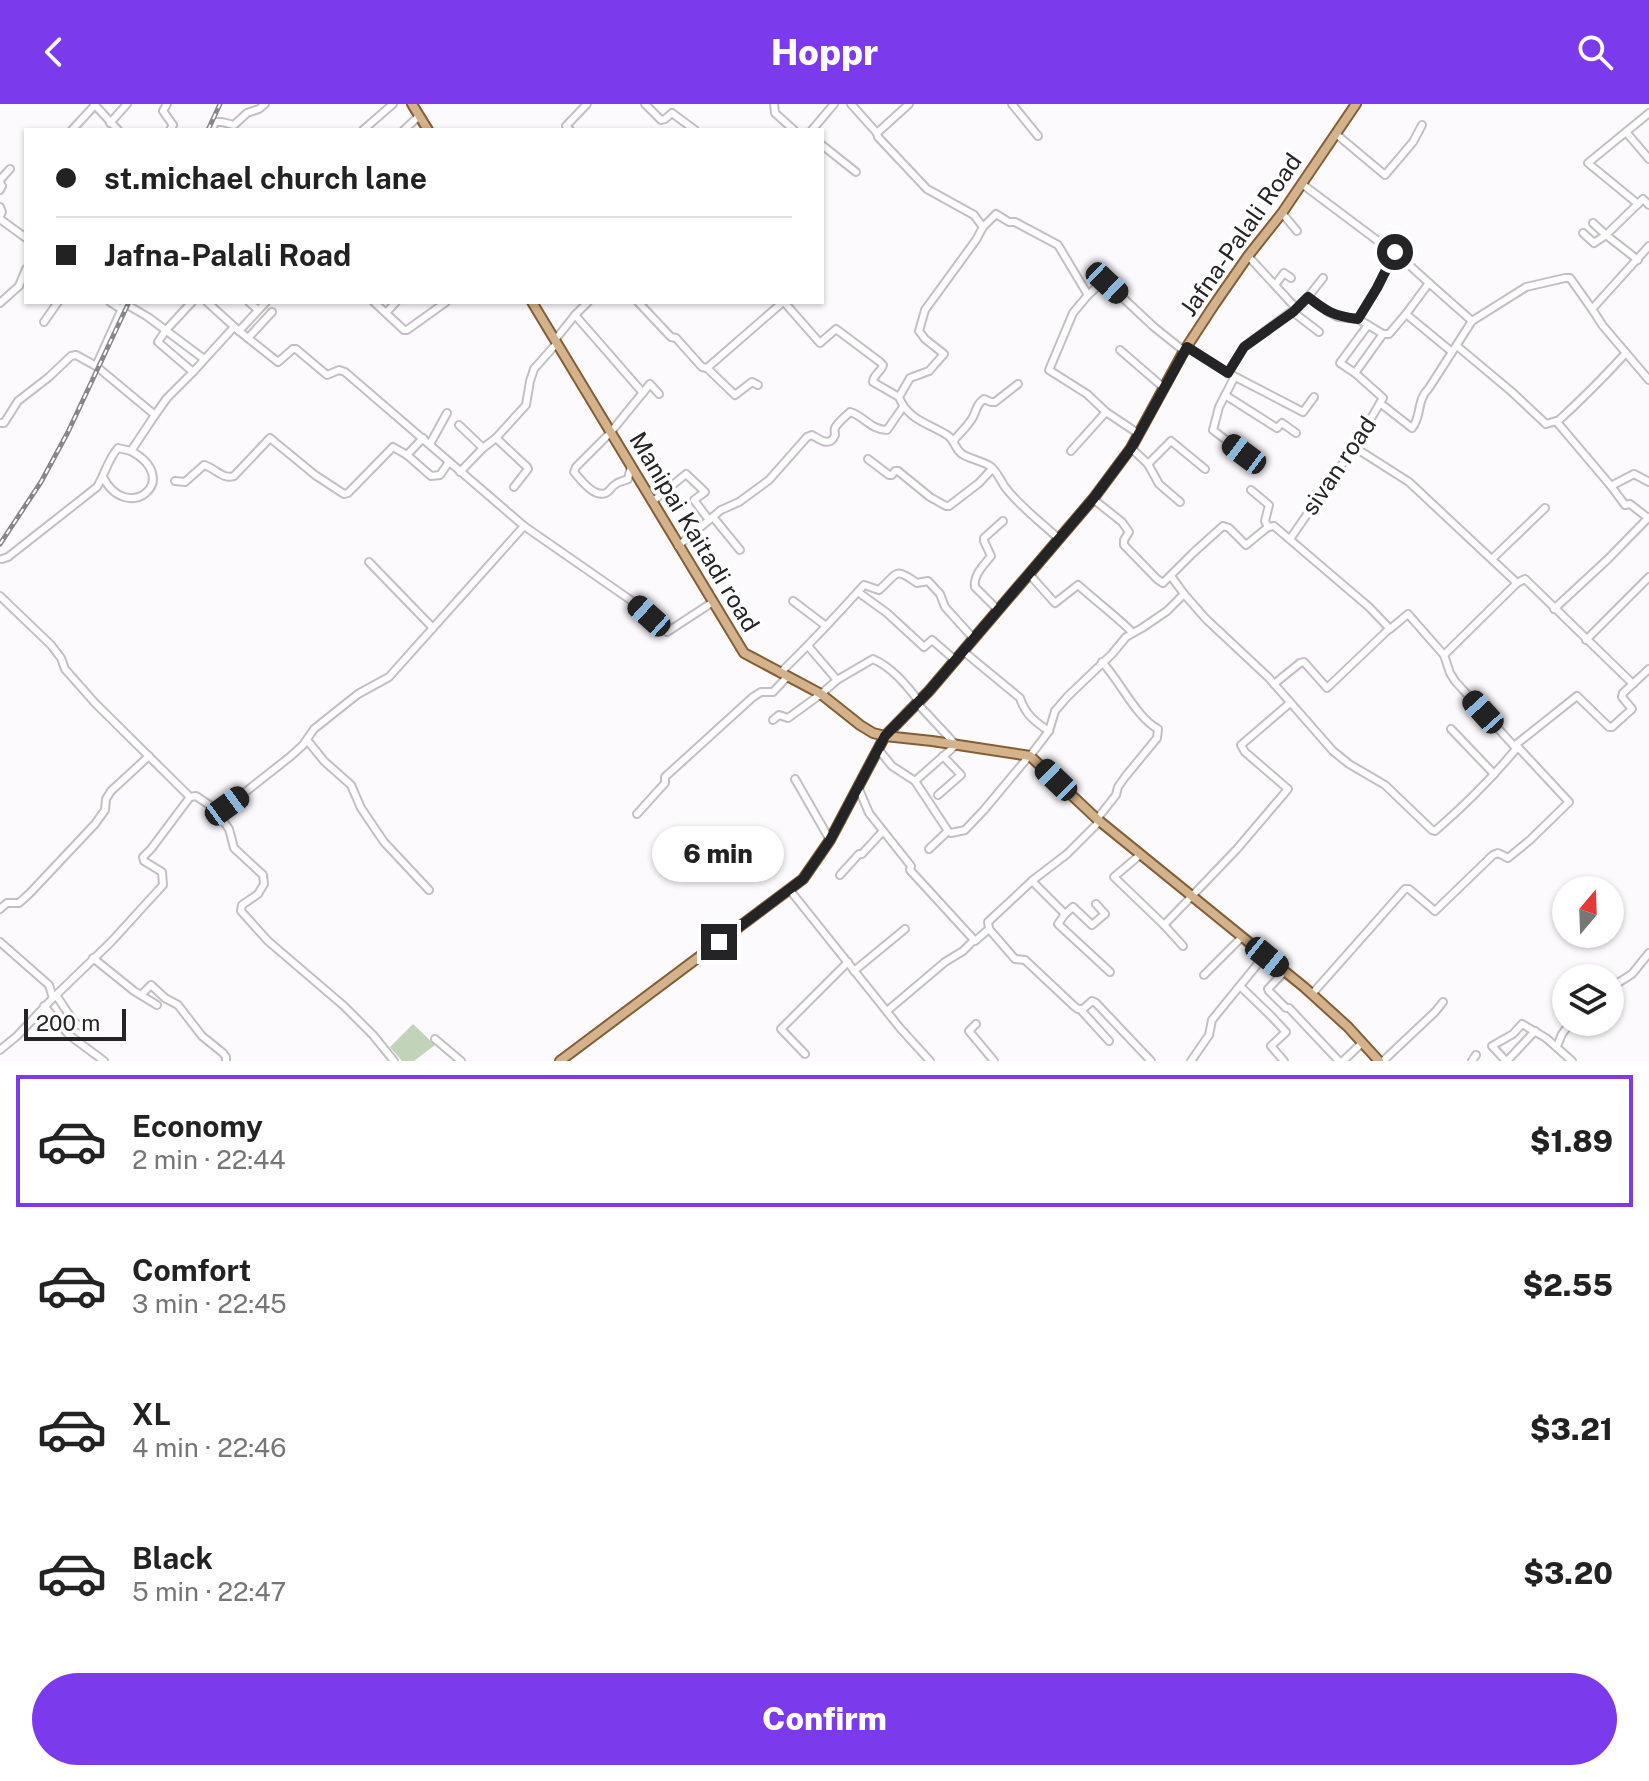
<!DOCTYPE html>
<meta charset="utf-8">
<style>
body{margin:0;font-family:"Public Sans",sans-serif;background:#f6f6f6;color:#222;height:100vh;display:flex;flex-direction:column;font-size:30px;white-space:nowrap}
*{box-sizing:border-box;margin:0}
p{font-size:26px;color:#767676}
.icon{flex:none;width:44px;height:44px;fill:none;stroke:currentColor;stroke-width:2;stroke-linecap:round;stroke-linejoin:round}
.map{position:relative;height:957px;overflow:hidden}
.sheet{display:flex;flex-direction:column;background:#fff;flex:1}
.sheet>*{flex:none}
.hud{position:absolute;left:24px;top:24px;width:800px;height:176px;border-radius:0px;box-shadow:0 2px 6px #0004;display:grid;align-content:center;height:176px;padding:0 32px;background:#fff}
.needle{width:52px;rotate:19deg}
.buttons{position:absolute;left:1552px;top:772px;display:grid;gap:16px}
.buttons a{display:grid;place-items:center;width:72px;height:72px;border-radius:50%;background:#fff;box-shadow:0 2px 6px #0004;font-size:40px}
.scale{position:absolute;left:24px;bottom:20px;width:102px;box-sizing:border-box;padding-left:8px;border:4px solid #242325;border-top:0;font-size:22px;line-height:28px;white-space:nowrap;color:#242325;-webkit-text-stroke:6px #fff;paint-order:stroke}
.end{position:absolute;width:36px;height:36px;margin:-18px;border:10px solid #242325;background:#fff;box-shadow:0 0 0 4px #fff}
.from{border-radius:50%}
.bubble{position:absolute;height:56px;border-radius:28px;background:#fff;box-shadow:0 2px 6px #0004;font-size:26px;font-weight:800;line-height:56px;text-align:center}
.car{position:absolute;width:24px;height:48px;margin:-24px -12px;border-radius:10px;box-shadow:0 0 6px 2px #0007;background:linear-gradient(#222 24%,#8ab4d8 0 40%,#222 0 76%,#8ab4d8 0 86%,#222 0)}
.hud b{display:flex;align-items:center;gap:28px;height:76px;font-size:30px}
.hud b+b{border-top:2px solid #e0e0e0}
.hud i{width:20px;height:20px;background:#222}
ul{padding:14px 0 0;list-style:none}
li{display:flex;align-items:center;gap:24px;height:132px;margin:0 16px 12px;padding:0 16px;border:4px solid transparent;border-radius:0px}
li div{flex:1}
li b{display:block;font-size:30px}
li em{font-style:normal;font-weight:800}
li.selected{border-color:#7c3aed}
li>.icon{width:72px;height:72px;stroke-width:1.5}
.primary-button{display:flex;gap:16px;margin-top:auto;padding:16px 32px}
.primary-button a{flex:1;height:92px;border-radius:48px;background:#7c3aed;color:#fff;font-size:32px;font-weight:800;line-height:92px;text-align:center}
header{display:flex;justify-content:space-between;align-items:center;height:104px;padding:0 32px;background:#7c3aed;color:#fff;font-size:36px;font-weight:800}
.map>svg:first-child{display:block}
.green{fill:#c1d4ba}
.lines{fill:none;stroke-linecap:round;stroke-linejoin:round}
.minor-casing{stroke:#c3bfc5;stroke-width:10}
.major-casing{stroke:#845e35;stroke-width:12}
.minor{stroke:#fff;stroke-width:6}
.major{stroke:#d4b28b;stroke-width:8}
.rail-casing{stroke:#888689;stroke-width:5}
.rail{stroke:#fff;stroke-width:2;stroke-dasharray:6;stroke-linecap:butt}
.route{stroke:#242325;stroke-width:10}
.labels{text-anchor:middle;stroke-width:7;stroke-linejoin:round;paint-order:stroke}
.street-label{font-size:24px;fill:#242325;stroke:#fff}
</style>
<header><svg class="icon" aria-label="back" viewBox="0 0 24 24"><path d="M15 5l-7 7 7 7"/></svg>Hoppr<svg class="icon" aria-label="search" viewBox="0 0 24 24"><circle cx="10" cy="10" r="6"/><path d="M15 15l6 6"/></svg></header>
<div class="map">
<svg width="1649" height="957" viewBox="0 0 1649 957">
<rect width="100%" height="100%" fill="#fdfafe"/>
<path class="green" d="M413,920L435,941L414,957H402L390,943Z"/>
<g class="lines">
<defs>
<g id="minor">
<path d="M94,0L118,26"/>
<path d="M167,0L163,7L173,21L170,26"/>
<path d="M645,0L661,16L665,15L672,9L695,26"/>
<path d="M774,0L775,9L794,26"/>
<path d="M851,0L877,29"/>
<path d="M909,0L877,29L878,33L927,85L974,111L983,123"/>
<path d="M1012,0L1038,32"/>
<path d="M110,19L127,0"/>
<path d="M72,26L95,1"/>
<path d="M212,26L215,18H222L234,21L247,9L259,5L265,0"/>
<path d="M363,26L393,0"/>
<path d="M404,26L419,12"/>
<path d="M570,26L566,22L587,0"/>
<path d="M812,26L834,0"/>
<path d="M1626,28L1649,55"/>
<path d="M1336,30L1385,71L1413,38L1422,21"/>
<path d="M822,41L856,68"/>
<path d="M0,76L10,65"/>
<path d="M0,79L2,82L0,86"/>
<path d="M1302,80L1394,149"/>
<path d="M1638,100L1588,59L1649,9"/>
<path d="M0,103L2,108L0,112"/>
<path d="M1282,109L1297,127"/>
<path d="M0,115L26,134"/>
<path d="M1583,129L1594,139L1606,131L1593,119"/>
<path d="M1638,156L1606,131L1643,95L1649,101"/>
<path d="M1429,179L1472,217"/>
<path d="M1275,181L1284,169L1291,174"/>
<path d="M1088,191L1073,209L1049,266L1087,290L1106,308L1139,330"/>
<path d="M1308,193L1323,174"/>
<path d="M110,198L121,205"/>
<path d="M207,198L239,227L278,258L293,245H296L327,271L339,266L345,268L524,422"/>
<path d="M249,198L258,206"/>
<path d="M374,198L404,226H407L446,198"/>
<path d="M638,198L671,233L676,234L702,263L707,264L783,198"/>
<path d="M784,198L820,239L836,225L880,258L883,261C881,268 873,271 873,278L899,293"/>
<path d="M0,199L19,182L26,165"/>
<path d="M124,199L148,213L204,255"/>
<path d="M1296,204L1308,193L1327,207L1338,213L1358,215L1383,230H1389L1406,210L1452,248"/>
<path d="M1592,205L1603,222L1649,276"/>
<path d="M1293,208L1319,228"/>
<path d="M386,209L396,198"/>
<path d="M575,211L588,198"/>
<path d="M1358,215L1377,184L1395,148L1429,179L1406,210"/>
<path d="M44,218L58,198"/>
<path d="M239,227L266,198"/>
<path d="M248,234L272,208"/>
<path d="M555,236L575,211L643,289"/>
<path d="M1457,242L1512,288L1546,320L1556,317L1611,382L1634,370L1649,378"/>
<path d="M1187,243L1228,269L1244,243L1296,204L1248,152"/>
<path d="M1120,246L1164,284"/>
<path d="M707,264L735,291L752,278L758,281"/>
<path d="M193,268L234,223"/>
<path d="M1228,269L1303,308L1314,293"/>
<path d="M1355,269L1340,259L1368,221"/>
<path d="M1234,274L1219,303L1213,326L1244,350"/>
<path d="M1225,291L1277,324L1282,319L1296,329"/>
<path d="M1380,299L1383,294L1355,269L1383,230"/>
<path d="M155,311L167,294L193,268L158,238L166,226L192,198"/>
<path d="M1557,318C1581,296 1604,273 1626,249"/>
<path d="M0,319H4L18,297L49,273L71,252L76,251L96,262"/>
<path d="M459,321L483,344"/>
<path d="M496,334L527,363L528,365L514,383"/>
<path d="M954,336C960,329 968,322 973,313C977,305 976,301 984,295L991,298H995L1018,280"/>
<path d="M430,340L447,309"/>
<path d="M1354,343L1409,378L1517,479L1525,475L1633,580"/>
<path d="M1131,344L1148,360L1159,380L1180,398"/>
<path d="M1071,347L1106,308"/>
<path d="M407,351L423,334"/>
<path d="M868,355L889,371H892L895,367H898L930,393L946,402H949L979,379L992,365"/>
<path d="M1148,360L1171,337L1205,365"/>
<path d="M631,363L628,375C626,376 618,378 616,380C609,384 613,385 606,389C594,394 581,376 574,368L576,363L610,329L650,280L659,290"/>
<path d="M460,368L483,344L496,334L526,301L530,277L534,265L557,239"/>
<path d="M103,373C127,421 184,376 131,347"/>
<path d="M175,377L185,378L204,361C215,364 223,376 234,372L270,334L315,371L344,390L348,389L393,343L407,351L431,372L440,371L449,358"/>
<path d="M1611,382L1625,401L1630,400L1648,414"/>
<path d="M1251,386L1269,401L1265,417L1268,423"/>
<path d="M1093,395L1122,418L1129,428L1124,436V441L1157,475L1163,479L1193,449L1223,422L1229,424L1246,441L1268,423L1274,422L1369,503L1390,525L1408,510L1444,551L1450,569L1455,577L1514,642L1577,592L1609,623H1612L1632,605L1622,593L1623,589L1649,565"/>
<path d="M652,398L686,370L705,388L694,396L709,416"/>
<path d="M713,413L740,446"/>
<path d="M1059,435C1041,418 1019,402 1005,383C1000,376 997,367 990,362C982,357 970,355 962,350C954,344 955,336 947,331C928,319 908,316 899,293L910,274L929,267L944,250L925,235L919,227L925,206L976,136L983,123L996,110L1009,118H1015L1058,141L1088,191L1103,177L1107,179L1154,223L1184,247"/>
<path d="M1290,435L1356,340L1380,299L1412,324C1422,312 1416,297 1429,284L1472,217L1526,183L1565,174H1570L1592,205L1649,142"/>
<path d="M678,442L721,406L739,398L769,376L807,333L812,331C819,335 830,344 835,331C835,329 834,326 835,324C838,318 846,312 850,308C864,312 871,326 887,326L903,303"/>
<path d="M2,455L8,453L97,383C105,370 108,355 118,344L131,347L155,311L96,262L125,198"/>
<path d="M1492,455L1545,404"/>
<path d="M369,458L433,524"/>
<path d="M1029,470L1055,499L1078,481C1097,498 1116,512 1133,529"/>
<path d="M1171,472L1184,490L1206,515L1268,573L1333,647L1349,660L1385,681L1432,726L1435,727C1464,702 1492,674 1516,645L1515,642"/>
<path d="M858,488L887,509L924,543L932,536L955,556"/>
<path d="M0,492L51,541L61,554L65,565L95,599L190,693L196,692L220,708L221,714L229,725L234,744L263,771L264,780L258,790L242,801L241,807L268,837L344,902L373,931L394,957"/>
<path d="M793,497L826,522"/>
<path d="M1554,505L1608,455L1649,413"/>
<path d="M998,506L975,483C973,471 984,461 991,452L984,437V434L1003,417"/>
<path d="M1586,536L1649,473"/>
<path d="M808,542L837,576"/>
<path d="M963,547L1020,594C1025,610 1035,618 1049,627"/>
<path d="M1444,551L1517,479"/>
<path d="M780,569C809,541 837,511 864,481L879,486C898,470 893,462 917,479L928,477L940,490L945,503L973,534"/>
<path d="M1274,580L1300,559L1304,558L1327,584L1389,525"/>
<path d="M773,616L779,611L788,614L821,590L837,576L873,555C893,564 906,581 919,597"/>
<path d="M1451,625L1494,670"/>
<path d="M307,636L324,657L351,681L361,704L384,738L429,786"/>
<path d="M878,645L892,662L915,677L948,727L929,745"/>
<path d="M1030,652L1049,627L1055,607L1068,592L1112,550L1126,533L1142,524L1167,507L1184,490"/>
<path d="M795,675L830,736"/>
<path d="M915,677L956,641L917,599"/>
<path d="M858,683L869,709L911,762L910,766L975,837L989,825L988,818L1033,776L1067,750L1100,717"/>
<path d="M938,691L961,671L943,652"/>
<path d="M220,708L291,652L303,641L314,625L358,590L389,573L524,422L632,497L667,528L713,498"/>
<path d="M637,710L665,679V673L753,593L761,588H773L788,572"/>
<path d="M1097,715L1116,691L1118,683L1125,673L1157,634L1158,625C1136,613 1120,577 1102,558"/>
<path d="M951,729L965,726L984,706L1029,652"/>
<path d="M1141,750L1114,773L1164,821"/>
<path d="M840,771L859,750H862L883,727"/>
<path d="M1032,777L1065,810L1058,820L1110,868"/>
<path d="M789,785L900,924L930,957"/>
<path d="M1192,792L1237,745L1288,685L1245,648L1241,641L1290,599"/>
<path d="M0,805L7,799H19L30,789L95,720L105,706L106,695L111,687L149,652"/>
<path d="M1065,810L1073,803L1092,821L1105,810L1096,800"/>
<path d="M989,825L1015,855L1025,856L1074,902L1078,905H1083L1092,897L1096,899L1151,957"/>
<path d="M0,838L49,881L53,894L17,932L0,946"/>
<path d="M1183,842L1164,821L1192,792"/>
<path d="M93,854L134,887L157,901"/>
<path d="M854,867L905,825"/>
<path d="M1285,867L1268,885L1269,887L1286,904H1289L1339,957"/>
<path d="M1204,871L1242,833"/>
<path d="M1240,882L1271,912L1286,928L1271,942L1284,957"/>
<path d="M1610,884L1632,870L1649,849"/>
<path d="M142,890L151,881L165,894L178,901L202,932L223,949L226,953V957"/>
<path d="M1312,890L1405,785H1409L1435,807L1493,751L1498,749L1508,754L1530,736L1569,698L1516,641"/>
<path d="M56,891L74,918L81,922"/>
<path d="M53,894L111,838L163,781L162,768L144,757L143,753L151,745L190,693"/>
<path d="M44,902L69,931L104,957"/>
<path d="M1080,905L1109,937"/>
<path d="M887,907L945,858L963,847L974,836"/>
<path d="M976,920L969,927L994,957"/>
<path d="M435,935L461,957"/>
<path d="M1557,942L1562,930L1571,918"/>
<path d="M805,950L781,925L848,858"/>
<path d="M1191,957L1209,931L1212,916L1265,851"/>
<path d="M1343,957L1362,939"/>
<path d="M1383,957L1435,908L1443,898"/>
<path d="M1472,957L1476,951"/>
<path d="M1506,957L1492,942L1513,930L1522,920L1546,934L1572,957"/>
<path d="M1507,957L1535,927"/>
</g>
<g id="major">
<path d="M412,0L428,26"/>
<path d="M532,198L744,549L821,590L860,621L873,629L885,632L932,637L1030,652L1097,715L1304,883L1348,923L1379,957"/>
<path d="M560,957L803,775L830,736L885,632L929,587L1093,395L1131,344L1184,247L1214,201L1248,152L1282,109L1356,0"/>
</g>
</defs>
<use href="#minor" class="minor-casing"/>
<use href="#major" class="major-casing"/>
<use href="#minor" class="minor"/>
<use href="#major" class="major"/>
<defs>
<g id="rail">
<path d="M208,26L220,0"/>
<path d="M0,440L41,378L68,328L129,198"/>
</g>
</defs>
<use href="#rail" class="rail-casing"/>
<use href="#rail" class="rail"/>
</g>
<g class="lines">
<path class="route" d="M719,838L803,775L830,736L885,632L929,587L1093,395L1131,344L1187,243L1228,269L1244,243L1293,208L1308,193C1327,208 1334,212 1358,215L1377,184L1395,148"/>
</g>
<g class="labels">
<g class="street-label">
<text transform="translate(1241 131) rotate(-55)" y="8">Jafna-Palali Road</text>
<text transform="translate(1339 362) rotate(-56)" y="8">sivan road</text>
<text transform="translate(694 428) rotate(59)" y="8">Manipai Kaitadi road</text>
</g>
</g>
</svg>
<div class="buttons">
<a><svg class="needle" viewBox="-14 -14 28 28"><path d="M0-13l5 13h-10z" fill="#e53935"/><path d="M0 13l5-13h-10z" fill="#767676"/></svg></a>
<a><svg class="icon" aria-label="layers" viewBox="0 0 24 24"><path d="M12 4l9 5-9 5-9-5zM3 14l9 5 9-5"/></svg></a>
</div>
<div class="scale">200 m</div>
<i class="end from" style="left:1395px;top:148px"></i>
<i class="end" style="left:719px;top:838px"></i>
<div class="bubble" style="left:652px;top:722px;width:132px">6 min</div>
<i class="car" style="left:1107px;top:179px;rotate:133deg"></i>
<i class="car" style="left:1244px;top:350px;rotate:307deg"></i>
<i class="car" style="left:649px;top:512px;rotate:312deg"></i>
<i class="car" style="left:1483px;top:608px;rotate:318deg"></i>
<i class="car" style="left:1056px;top:676px;rotate:314deg"></i>
<i class="car" style="left:227px;top:702px;rotate:54deg"></i>
<i class="car" style="left:1267px;top:853px;rotate:129deg"></i>
<div class="hud">
<b><i class="from"></i>st.michael church lane</b>
<b><i></i>Jafna-Palali Road</b>
</div>
</div>
<section class="sheet">
<ul>
<li class="selected"><svg class="icon" aria-label="car" viewBox="0 0 24 24"><path d="M5 17H2v-5l4-1 3-4h7l3 4 3 1v5h-3M9 17h6M6 11h13"/><circle cx="7" cy="17" r="2"/><circle cx="17" cy="17" r="2"/></svg><div><b>Economy</b><p>2 min · 22:44</p></div><em>$1.89</em></li>
<li><svg class="icon" aria-label="car" viewBox="0 0 24 24"><path d="M5 17H2v-5l4-1 3-4h7l3 4 3 1v5h-3M9 17h6M6 11h13"/><circle cx="7" cy="17" r="2"/><circle cx="17" cy="17" r="2"/></svg><div><b>Comfort</b><p>3 min · 22:45</p></div><em>$2.55</em></li>
<li><svg class="icon" aria-label="car" viewBox="0 0 24 24"><path d="M5 17H2v-5l4-1 3-4h7l3 4 3 1v5h-3M9 17h6M6 11h13"/><circle cx="7" cy="17" r="2"/><circle cx="17" cy="17" r="2"/></svg><div><b>XL</b><p>4 min · 22:46</p></div><em>$3.21</em></li>
<li><svg class="icon" aria-label="car" viewBox="0 0 24 24"><path d="M5 17H2v-5l4-1 3-4h7l3 4 3 1v5h-3M9 17h6M6 11h13"/><circle cx="7" cy="17" r="2"/><circle cx="17" cy="17" r="2"/></svg><div><b>Black</b><p>5 min · 22:47</p></div><em>$3.20</em></li>
</ul>
<div class="primary-button"><a>Confirm</a></div>
</section>
